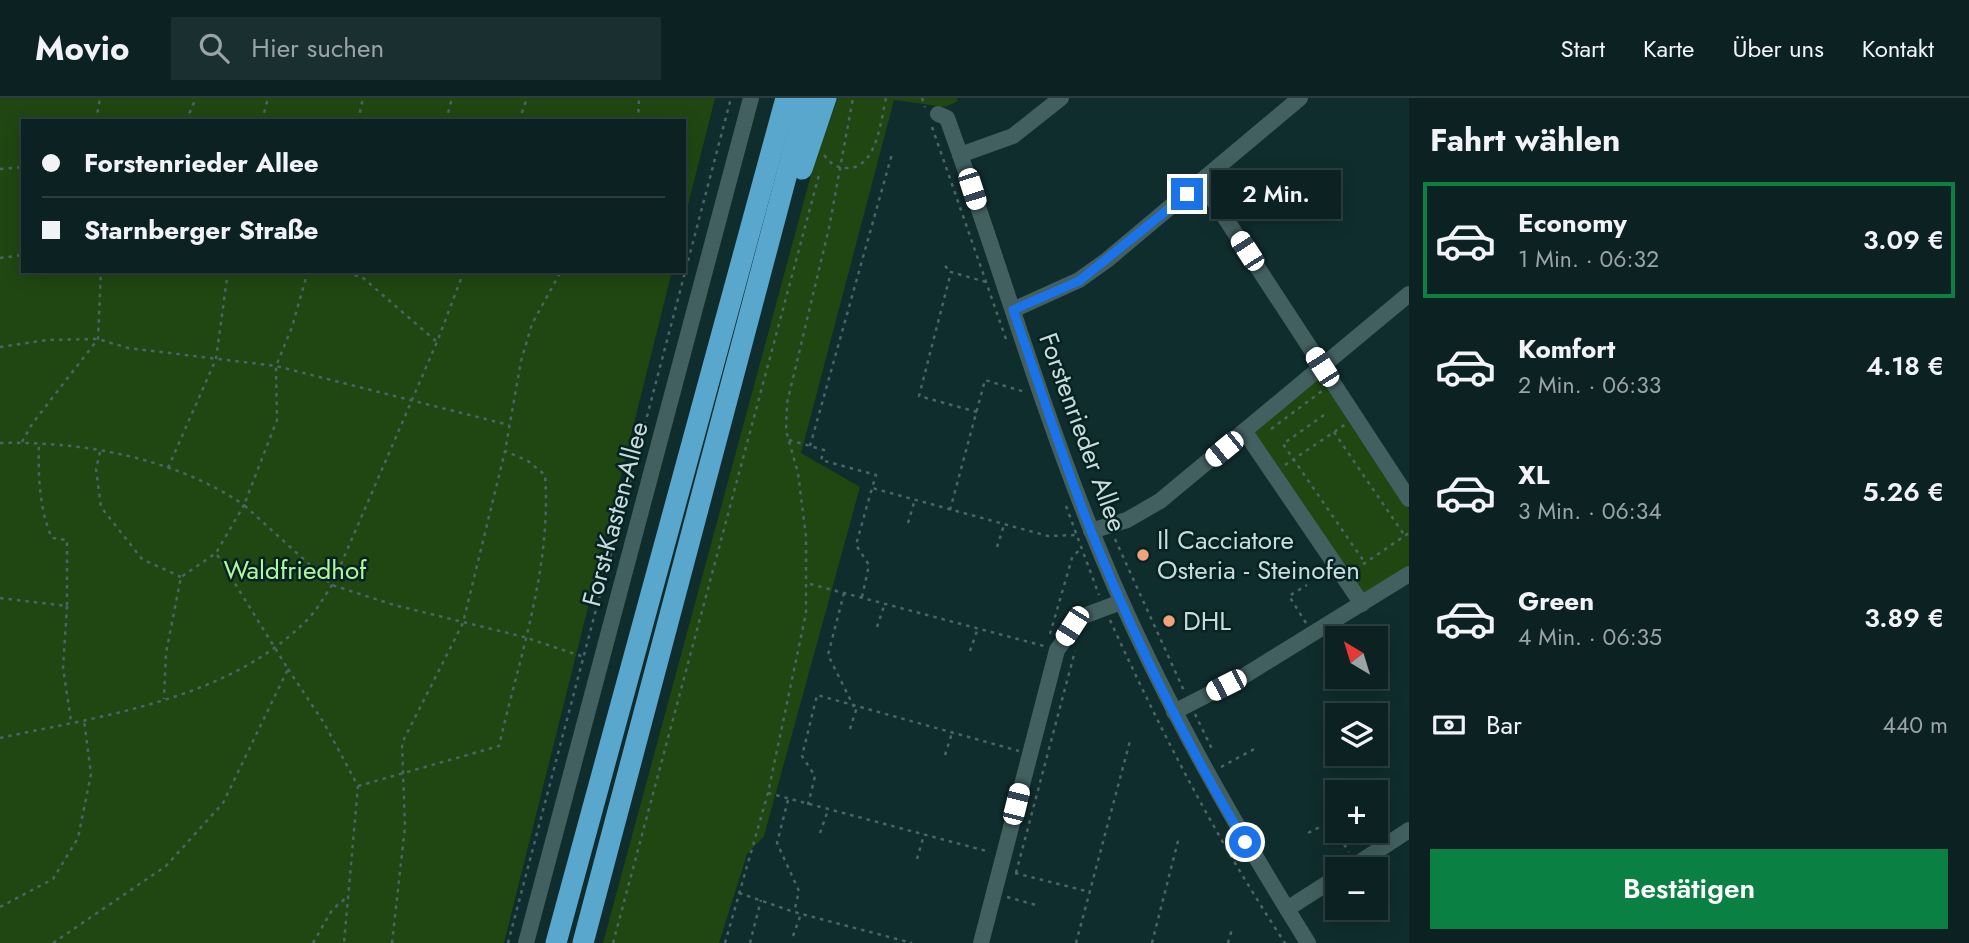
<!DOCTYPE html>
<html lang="de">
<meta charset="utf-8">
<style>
body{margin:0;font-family:Jost,sans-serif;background:#1a2f2f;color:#f1f3f6;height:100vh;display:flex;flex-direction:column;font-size:26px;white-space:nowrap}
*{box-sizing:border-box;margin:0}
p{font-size:23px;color:#9aa4a5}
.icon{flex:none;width:38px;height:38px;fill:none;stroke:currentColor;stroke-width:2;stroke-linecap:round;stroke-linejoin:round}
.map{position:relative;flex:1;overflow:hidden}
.drawer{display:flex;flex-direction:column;background:#0c2222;width:560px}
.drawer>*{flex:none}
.guide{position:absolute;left:21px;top:21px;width:665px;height:154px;border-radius:0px;box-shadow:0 4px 18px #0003,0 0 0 2px #2c3f40;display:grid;align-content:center;height:154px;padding:0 21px;background:#0c2222}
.needle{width:46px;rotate:322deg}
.controls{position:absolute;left:1325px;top:528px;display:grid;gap:14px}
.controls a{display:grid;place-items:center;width:63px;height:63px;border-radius:0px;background:#0c2222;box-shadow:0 4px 18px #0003,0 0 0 2px #2c3f40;font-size:35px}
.end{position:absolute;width:32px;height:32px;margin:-16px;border:9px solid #1a73e8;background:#fff;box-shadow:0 0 0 4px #fff}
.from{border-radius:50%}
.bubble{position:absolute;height:49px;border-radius:0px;background:#0c2222;box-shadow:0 4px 18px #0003,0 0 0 2px #2c3f40;font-size:23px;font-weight:600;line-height:49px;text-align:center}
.car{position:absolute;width:21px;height:42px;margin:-21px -10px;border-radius:9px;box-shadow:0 0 5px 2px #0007;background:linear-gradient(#fff 24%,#345 0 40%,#fff 0 76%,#345 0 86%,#fff 0)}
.guide b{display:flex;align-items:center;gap:24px;height:66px;font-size:26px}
.guide b+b{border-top:2px solid #2c3f40}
.guide i{width:18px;height:18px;background:#f1f3f6}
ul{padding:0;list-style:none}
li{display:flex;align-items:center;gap:21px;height:116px;margin:0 14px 10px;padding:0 7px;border:4px solid transparent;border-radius:0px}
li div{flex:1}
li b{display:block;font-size:26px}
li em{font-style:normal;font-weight:600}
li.active{border-color:#0b8043}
li>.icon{width:63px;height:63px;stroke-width:1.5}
h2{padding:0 21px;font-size:32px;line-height:84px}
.pay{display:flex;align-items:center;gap:18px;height:77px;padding:0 21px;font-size:26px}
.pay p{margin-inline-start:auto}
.cta{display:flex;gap:14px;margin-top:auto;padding:14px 21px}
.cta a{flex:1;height:80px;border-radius:0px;background:#0b8043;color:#fff;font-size:28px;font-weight:600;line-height:80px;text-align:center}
header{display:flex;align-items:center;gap:42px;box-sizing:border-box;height:98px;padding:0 35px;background:#0c2222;border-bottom:2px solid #2c3f40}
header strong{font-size:33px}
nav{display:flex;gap:38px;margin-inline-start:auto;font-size:24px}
.search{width:490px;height:63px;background:#1a2f2f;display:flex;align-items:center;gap:18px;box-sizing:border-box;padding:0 24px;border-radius:0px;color:#9aa4a5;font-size:26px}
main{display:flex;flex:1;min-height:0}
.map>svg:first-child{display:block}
.green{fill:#204712}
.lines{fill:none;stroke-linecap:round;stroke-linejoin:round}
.path{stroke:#4c6465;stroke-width:2.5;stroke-dasharray:3.5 5;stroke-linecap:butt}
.minor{stroke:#436061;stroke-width:16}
.highway{stroke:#59a7cc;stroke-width:21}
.route{stroke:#1a73e8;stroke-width:9}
.poi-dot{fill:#f1a27b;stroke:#062324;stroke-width:2.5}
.labels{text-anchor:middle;stroke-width:5;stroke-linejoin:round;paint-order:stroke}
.street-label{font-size:26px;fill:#cbdbdc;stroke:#062324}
.poi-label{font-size:26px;fill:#cbdbdc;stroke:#062324;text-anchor:start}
.park-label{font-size:26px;fill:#b0f69b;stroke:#062324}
</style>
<header>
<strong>Movio</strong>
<div class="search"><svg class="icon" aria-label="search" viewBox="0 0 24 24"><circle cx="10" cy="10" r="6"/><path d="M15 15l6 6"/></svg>Hier suchen</div>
<nav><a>Start</a><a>Karte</a><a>Über uns</a><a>Kontakt</a></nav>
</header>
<main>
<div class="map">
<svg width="1409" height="845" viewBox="0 0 1409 845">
<rect width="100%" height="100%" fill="#102d2e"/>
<g class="green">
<path d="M0,0H715L684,123V23H23V173H672L504,845H0Z"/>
<path d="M838,0H956L958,3L945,9L894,2L801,355L860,389L764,738L747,756L719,845H603L814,66Z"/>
<path d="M1322,279L1409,411V467L1362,497L1252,335Z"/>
</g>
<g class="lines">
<g class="path">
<path d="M922,0L925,9"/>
<path d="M96,23L100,0"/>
<path d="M186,23L196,0"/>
<path d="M262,23L268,0"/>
<path d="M358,23L363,0"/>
<path d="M446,23L452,0"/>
<path d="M519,23L527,0"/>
<path d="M638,23L639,0"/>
<path d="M932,29L1007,244"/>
<path d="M824,57C831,66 836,70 848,70C877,70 881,21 886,0"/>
<path d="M0,71L23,69"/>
<path d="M0,160L23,157"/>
<path d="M945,168L951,174"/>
<path d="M308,173L292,229L276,268L277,322L244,407L332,487L394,507L524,539L584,559"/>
<path d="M338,173L362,179L437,244"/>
<path d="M0,249L47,242L98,241L128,250L276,268L509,327"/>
<path d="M977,314L919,298L951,174L986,184"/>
<path d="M1324,317L1283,346L1365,465"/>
<path d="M1271,331L1322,293"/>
<path d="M1334,334L1405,438"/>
<path d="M789,342L824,352L821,362L876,377L872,390L1048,438L1075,437"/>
<path d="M22,344L32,326L98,241L101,173"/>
<path d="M0,345C82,343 175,360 244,407L216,455L181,479L166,555L164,601"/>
<path d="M810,348L892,56"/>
<path d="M100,354L96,371L101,409L142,461L181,479"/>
<path d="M1285,367L1346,326"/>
<path d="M168,370L216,261L228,173"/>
<path d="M1066,408L1099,497"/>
<path d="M950,412L985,282L1025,294"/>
<path d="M908,425L915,401"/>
<path d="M1115,441L1185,595"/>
<path d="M997,449L1004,427"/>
<path d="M1356,471L1409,435"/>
<path d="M810,486L1044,548"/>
<path d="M844,495L828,557L854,609"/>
<path d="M862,499L869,467L856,447L872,390"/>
<path d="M0,500L67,508V442L52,440C39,411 38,376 39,345"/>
<path d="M67,508L63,570L71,623"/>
<path d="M1110,522C1161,634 1217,742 1285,845"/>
<path d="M1306,525L1289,498L1307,487"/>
<path d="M877,529L885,505"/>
<path d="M1050,536L1072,460L1080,451"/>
<path d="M970,553L978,530"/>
<path d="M288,571L324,625L358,688L344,845"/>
<path d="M1195,616L1212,651"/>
<path d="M850,631L857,609"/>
<path d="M0,640C105,617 228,602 307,522C317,512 324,499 332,487L437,244L464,173"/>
<path d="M945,657L952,635"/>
<path d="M1221,669L1256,650"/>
<path d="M358,688L499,648C519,560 552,469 545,377L528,363L505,353"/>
<path d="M768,695L990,754"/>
<path d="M788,702L777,745L799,793L794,814"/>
<path d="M808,707L815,678L802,658L817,597L1019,653"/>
<path d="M820,735L828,712"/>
<path d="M1308,735L1330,724L1349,754"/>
<path d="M917,761L924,737"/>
<path d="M1015,775L1090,794"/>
<path d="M1016,775L1075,553"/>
<path d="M739,795L794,814L912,845"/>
<path d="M1007,799L1036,807"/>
<path d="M0,809L53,781L78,740L91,676L84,622"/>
<path d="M793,838L801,816"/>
<path d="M53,845L166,768L223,705L288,571L216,455"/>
<path d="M313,845L332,812L348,798"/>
<path d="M392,845L405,729L402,645L463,525L505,353L521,263L532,226L561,173"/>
<path d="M508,845L731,0"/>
<path d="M613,845L820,73"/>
<path d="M725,845L768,695L806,515V439L798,375L786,333L787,305L829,130L853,0"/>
<path d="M750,845L761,802"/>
<path d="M1076,845L1130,643"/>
<path d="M1152,845L1179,739"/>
<path d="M1228,845L1232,831"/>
</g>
<g class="minor">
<path d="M938,16L947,20C997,157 1037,298 1092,434C1150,579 1226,713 1308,845"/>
<path d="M960,57L1013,38L1061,0"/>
<path d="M1201,83L1409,401"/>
<path d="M1013,212L1079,182L1107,162L1300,0"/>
<path d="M1245,334L1362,506"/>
<path d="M1091,433L1127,422L1160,403L1409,196"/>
<path d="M1174,614L1244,578L1409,476"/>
<path d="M1348,772L1409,732"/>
<path d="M1287,811L1337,779"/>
<path d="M526,845L751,0"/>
<path d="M981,845L1057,552L1081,519L1121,504"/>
</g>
<g class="highway">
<path d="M802,71L826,0"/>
<path d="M556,845L786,0"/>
<path d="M583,845L807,0"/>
</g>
</g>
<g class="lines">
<path class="route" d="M1187,96L1079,183L1013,212C1039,285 1062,360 1091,433C1134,540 1186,645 1245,744"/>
</g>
<g class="poi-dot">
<circle cx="1143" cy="457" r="7"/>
<circle cx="1169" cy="523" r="7"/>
</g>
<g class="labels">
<g class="street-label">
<text transform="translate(1083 334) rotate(70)" y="9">Forstenrieder Allee</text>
<text transform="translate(615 416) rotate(-75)" y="9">Forst-Kasten-Allee</text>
</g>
<g class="poi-label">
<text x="1157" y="451">Il Cacciatore<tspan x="1157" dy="30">Osteria - Steinofen</tspan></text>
<text x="1183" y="532">DHL</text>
</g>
<g class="park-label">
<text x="295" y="481">Waldfriedhof</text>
</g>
</g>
</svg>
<div class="controls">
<a><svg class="needle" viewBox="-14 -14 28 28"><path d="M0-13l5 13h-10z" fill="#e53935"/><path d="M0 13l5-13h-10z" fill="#9aa4a5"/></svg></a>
<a><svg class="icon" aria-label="layers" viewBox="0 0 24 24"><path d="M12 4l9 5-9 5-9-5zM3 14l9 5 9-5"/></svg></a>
<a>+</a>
<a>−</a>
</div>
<i class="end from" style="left:1245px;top:744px"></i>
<i class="end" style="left:1187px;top:96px"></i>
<div class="bubble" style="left:1211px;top:72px;width:130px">2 Min.</div>
<i class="car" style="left:972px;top:91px;rotate:162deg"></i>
<i class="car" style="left:1247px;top:153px;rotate:327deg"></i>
<i class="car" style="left:1322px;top:269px;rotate:327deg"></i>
<i class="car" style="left:1224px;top:351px;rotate:231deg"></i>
<i class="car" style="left:1072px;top:528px;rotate:213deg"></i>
<i class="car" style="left:1226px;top:587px;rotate:243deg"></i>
<i class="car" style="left:1016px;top:706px;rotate:14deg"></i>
<div class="guide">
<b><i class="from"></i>Forstenrieder Allee</b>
<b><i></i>Starnberger Straße</b>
</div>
</div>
<section class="drawer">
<h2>Fahrt wählen</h2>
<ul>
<li class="active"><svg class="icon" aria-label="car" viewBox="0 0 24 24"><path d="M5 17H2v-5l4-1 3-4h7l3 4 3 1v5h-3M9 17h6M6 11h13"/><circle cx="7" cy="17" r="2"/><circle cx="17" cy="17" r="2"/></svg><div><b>Economy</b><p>1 Min. · 06:32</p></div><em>3.09 €</em></li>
<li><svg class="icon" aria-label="car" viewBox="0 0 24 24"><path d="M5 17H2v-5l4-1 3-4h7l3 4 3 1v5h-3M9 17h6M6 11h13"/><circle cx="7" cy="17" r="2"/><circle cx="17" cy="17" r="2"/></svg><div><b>Komfort</b><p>2 Min. · 06:33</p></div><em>4.18 €</em></li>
<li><svg class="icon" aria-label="car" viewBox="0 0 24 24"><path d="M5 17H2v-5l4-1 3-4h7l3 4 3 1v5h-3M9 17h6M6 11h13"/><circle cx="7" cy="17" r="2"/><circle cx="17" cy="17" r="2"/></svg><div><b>XL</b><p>3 Min. · 06:34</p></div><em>5.26 €</em></li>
<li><svg class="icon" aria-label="car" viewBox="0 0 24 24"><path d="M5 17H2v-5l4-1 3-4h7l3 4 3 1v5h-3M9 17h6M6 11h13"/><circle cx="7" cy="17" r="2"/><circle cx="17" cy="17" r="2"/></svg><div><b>Green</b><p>4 Min. · 06:35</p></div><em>3.89 €</em></li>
</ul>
<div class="pay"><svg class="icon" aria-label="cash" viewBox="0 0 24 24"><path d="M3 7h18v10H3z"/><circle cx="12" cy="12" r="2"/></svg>Bar<p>440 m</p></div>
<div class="cta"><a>Bestätigen</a></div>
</section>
</main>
